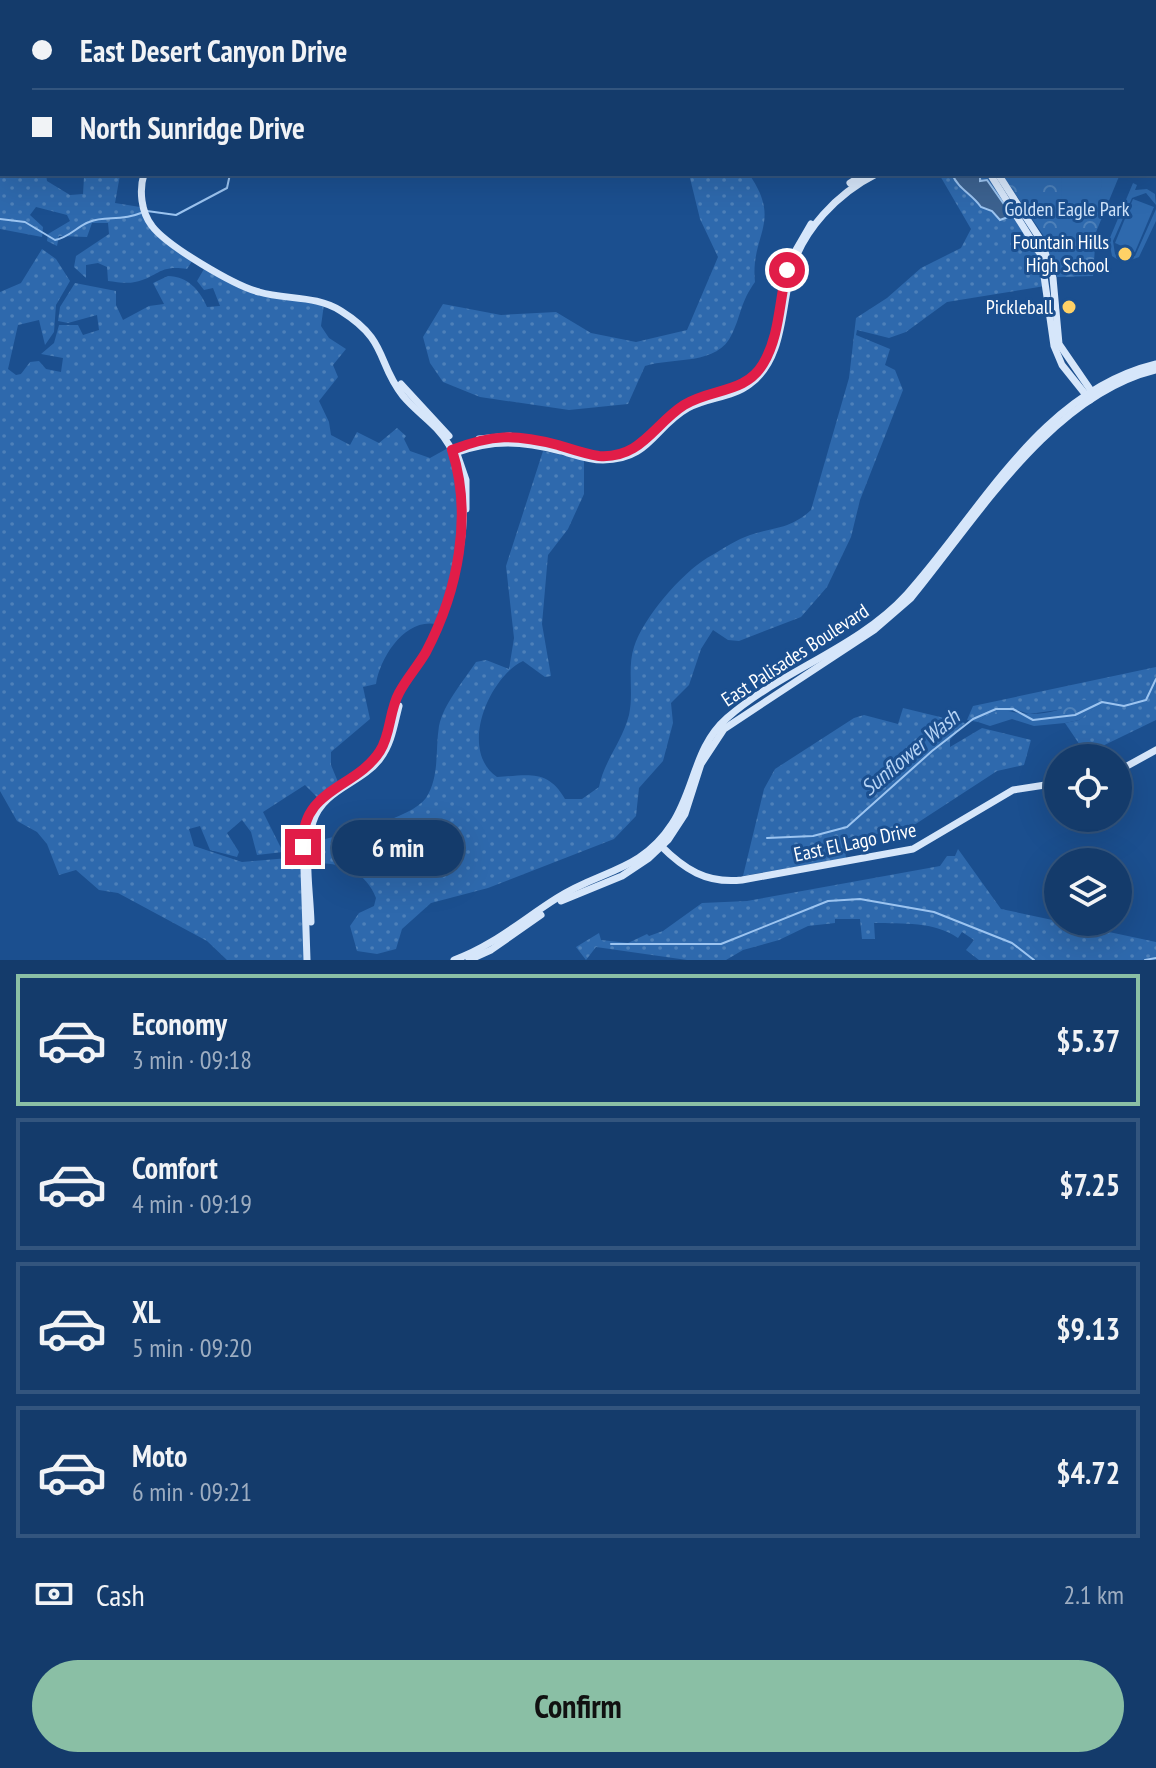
<!DOCTYPE html>
<meta charset="utf-8">
<style>
body{margin:0;font-family:"PT Sans Narrow",sans-serif;background:#214673;color:#f1f3f6;height:100vh;display:flex;flex-direction:column;font-size:30px;white-space:nowrap}
*{box-sizing:border-box;margin:0}
p{font-size:26px;color:#9dadc1}
.icon{flex:none;width:44px;height:44px;fill:none;stroke:currentColor;stroke-width:2;stroke-linecap:round;stroke-linejoin:round}
.map{position:relative;height:960px;overflow:hidden}
.drawer{display:flex;flex-direction:column;background:#143b6b;flex:1}
.drawer>*{flex:none}
.hud{position:absolute;left:0px;top:0px;width:1156px;height:176px;box-shadow:0 8px 32px #0002,0 0 0 2px #33557e;display:grid;align-content:center;height:176px;padding:0 32px;background:#143b6b}
.controls{position:absolute;left:1044px;top:744px;display:grid;gap:16px}
.controls a{display:grid;place-items:center;width:88px;height:88px;border-radius:50%;background:#143b6b;box-shadow:0 8px 32px #0002,0 0 0 2px #33557e;font-size:40px}
.end{position:absolute;width:36px;height:36px;margin:-18px;border:10px solid #e11d48;background:#fff;box-shadow:0 0 0 4px #fff}
.from{border-radius:50%}
.bubble{position:absolute;height:56px;border-radius:28px;background:#143b6b;box-shadow:0 8px 32px #0002,0 0 0 2px #33557e;font-size:26px;font-weight:800;line-height:56px;text-align:center}
.hud b{display:flex;align-items:center;gap:28px;height:76px;font-size:30px}
.hud b+b{border-top:2px solid #33557e}
.hud i{width:20px;height:20px;background:#f1f3f6}
ul{padding:14px 0 0;list-style:none}
li{display:flex;align-items:center;gap:24px;height:132px;margin:0 16px 12px;padding:0 16px;border:4px solid #33557e;border-radius:0px}
li div{flex:1}
li b{display:block;font-size:30px}
li em{font-style:normal;font-weight:800}
li.active{border-color:#8abfa5}
li>.icon{width:72px;height:72px;stroke-width:1.5}
.pay{display:flex;align-items:center;gap:20px;height:88px;padding:0 32px;font-size:30px}
.pay p{margin-inline-start:auto}
.cta{display:flex;gap:16px;margin-top:auto;padding:16px 32px}
.cta a{flex:1;height:92px;border-radius:48px;background:#8abfa5;color:#111;font-size:32px;font-weight:800;line-height:92px;text-align:center}
.map>svg:first-child{display:block}
.grass{fill:url(#grass-dots)}
.forest{fill:url(#forest-crowns)}
.garden{fill:#2e69ad}
.water{fill:#3c6290;stroke:#9cc4f0;stroke-width:2}
.lines{fill:none;stroke-linecap:round;stroke-linejoin:round}
.stream{stroke:#9cc4f0;stroke-width:2}
.secondary{stroke:#d6e6fa;stroke-width:7}
.route{stroke:#e11d48;stroke-width:10}
.poi-dot{fill:#ffd166;stroke:#1b4f8f;stroke-width:3}
.labels{text-anchor:middle;stroke-width:6;stroke-linejoin:round;paint-order:stroke}
.park-label{font-size:20px;fill:#cfe3fa;stroke:#1b4f8f}
.poi-label{font-size:20px;fill:#fff;stroke:#1b4f8f;text-anchor:end}
.street-label{font-size:20px;fill:#fff;stroke:#1b4f8f}
.water-label{font-size:22px;font-style:italic;fill:#b5d3f5;stroke:#1b4f8f}
</style>
<div class="map">
<svg width="1156" height="960" viewBox="0 0 1156 960">
<defs>
<pattern id="grass-dots" width="8" height="8" patternUnits="userSpaceOnUse" patternTransform="scale(2)"><rect width="8" height="8" fill="#2e69ad"/><path d="M2 2h.1M6 6h.1" fill="none" stroke="#4d80b9" stroke-width="1.8" stroke-linecap="round"/></pattern>
<pattern id="forest-crowns" width="20" height="18" patternUnits="userSpaceOnUse" patternTransform="scale(2)"><rect width="20" height="18" fill="#2e69ad"/><path d="M2 6a3 3 0 1 1 6 0M12 15a3 3 0 1 1 6 0" fill="none" stroke="#4d80b9"/></pattern>
</defs>
<rect width="100%" height="100%" fill="#1b4f8f"/>
<g class="grass">
<path d="M0,0L112,2H2V174H46L47,181L70,195L83,194L84,177L120,175L115,203L140,207L144,217L194,258L187,269C159,264 158,277 135,282C126,284 117,282 108,281L107,267L98,263L86,265V278L74,267L76,256L109,234L108,223H92L87,237L59,236L57,246L47,241L48,234L70,221L67,215L36,207L30,215L43,227L42,237L0,229Z"/>
<path d="M689,174H749C783,223 750,234 755,282C740,303 742,313 732,334C718,366 673,357 645,366L628,404L569,410L480,397L443,382L430,363L423,337L443,304L501,315L556,312L591,333L636,342L687,330L718,257L700,219Z"/>
<path d="M939,174H986L1035,249L1045,286L947,302L906,332L889,338L857,330L856,335L890,349L885,365L895,370L903,390L860,500L851,537L827,587L801,617L739,641L728,640L713,630L701,649L689,685L671,703L673,723L663,761L639,788L636,816L614,839L488,888L431,903L402,929L396,949L377,954L357,951L350,926L359,913L374,906L376,898C366,872 344,864 319,863L318,841C343,834 411,819 426,798C440,776 435,750 439,726C444,703 463,682 476,662L486,660L509,669L514,638L506,566L543,451L584,460V494L568,529L548,555L542,624L551,676L545,677L523,661C489,677 458,750 497,777C529,775 548,769 565,799H582L599,787C604,761 622,742 629,715C634,693 627,668 634,647C643,618 682,573 707,558C720,551 732,542 745,537C773,526 788,531 811,510L849,378L856,318L887,298L921,268L961,248L971,229Z"/>
<path d="M42,249L56,259L70,281L56,305L54,332L45,345L39,320L18,325L8,369L16,375L21,374L30,362L39,361L46,369L61,372L63,358L41,354L54,343L59,325H78L83,335L99,330L97,315L68,323L58,321L60,307L75,283L116,291V305L123,320L149,306L164,304L153,283L168,276C187,276 200,290 207,307L220,306L213,288L204,290L197,281L204,269L244,288L324,304L321,326L329,338L346,349L333,365L338,377L319,401L329,422L331,435L350,445L357,432L379,443L397,428L406,436L404,439L410,451L430,458L448,448C473,506 457,567 436,624C405,618 380,657 376,684L363,687L370,719L331,752V765L338,782L319,799L305,785L263,812L283,852L257,855L251,832L242,820L227,833L239,852L237,857L210,850L200,826L189,829L194,846L242,862L300,857L306,960H227L207,941L118,893L99,890L76,870L59,875L47,844L37,832L17,821L0,791V292L21,283Z"/>
<path d="M1156,667V720L1086,754L1065,723L1079,720L1094,708L1080,700L1065,709L1029,714L1017,710L983,718L978,722L967,720L973,706Z"/>
<path d="M903,708L965,723L950,740V747L982,728L1031,740L1024,765L997,771L908,829L844,839L846,858L743,876L764,789L775,769L854,718L864,715L898,724Z"/>
<path d="M958,849L1001,909L1156,942V960H979L966,950L974,940L962,932L958,938C934,921 903,924 874,923L875,939H862L860,919H835V923L808,926L779,940L743,950L726,960H687L596,947L586,960L576,947L599,933L601,940L628,943L647,934L649,936L663,931L702,903L747,901L940,866L947,856H955Z"/>
</g>
<g class="forest">
<path d="M1002,174H1120L1096,232L1093,276L1057,277L1043,235Z"/>
<path d="M1079,700H1092L1095,708L1079,720L1065,723L1034,726L1012,719L990,726L978,722C999,704 1009,714 1032,714C1048,714 1065,709 1079,700Z"/>
</g>
<g class="garden">
<path d="M1102,174C1103,200 1090,217 1063,219L1061,177Z"/>
<path d="M1133,183L1137,185L1135,190L1147,189L1155,194L1156,205L1146,193L1132,198L1113,241L1115,254L1125,259L1135,256L1156,209V221L1139,257L1123,263L1112,256L1109,240Z"/>
<path d="M1133,199L1154,207L1135,252L1115,243Z"/>
</g>
<path class="water" d="M956,174H980V181L987,180L1008,210V217L1000,220L992,211L981,207C971,193 959,190 952,174Z"/>
<g class="lines">
<g class="stream">
<path d="M401,0L402,2"/>
<path d="M641,0V2"/>
<path d="M1117,0H1119"/>
<path d="M1131,1H1156"/>
<path d="M0,67H2"/>
<path d="M1154,174L1156,176"/>
<path d="M147,211L176,215L227,188L230,174"/>
<path d="M0,219L25,222L55,240C70,237 76,227 89,222C106,215 119,222 141,213"/>
<path d="M767,838L813,836L847,827L932,751L973,719L996,709H1013L1033,720L1075,715L1102,702L1124,706L1146,700L1156,679"/>
<path d="M611,944H721L828,901L860,899L934,912L1012,943L1034,960"/>
<path d="M1145,960L1156,958"/>
</g>
<g class="secondary">
<path d="M951,0L952,2"/>
<path d="M959,0L960,2"/>
<path d="M1125,0V2"/>
<path d="M241,2L242,0"/>
<path d="M144,174C139,190 141,212 152,226C167,246 235,286 259,292C286,300 316,295 341,311C389,341 376,362 403,396C418,414 437,424 449,445C481,501 454,600 425,653C417,668 405,679 398,694C390,712 390,734 380,751C356,789 313,781 303,839L307,960"/>
<path d="M990,174L1041,255L1054,346L1062,365L1090,400"/>
<path d="M998,174L1042,242L1053,278L1059,344L1094,395"/>
<path d="M850,183L865,174"/>
<path d="M789,262L811,224"/>
<path d="M401,384L449,436"/>
<path d="M479,439L510,436"/>
<path d="M542,441L595,455"/>
<path d="M456,451L466,480V509"/>
<path d="M455,453C493,439 522,441 561,451C575,455 589,460 603,460C650,460 654,427 688,408C708,397 732,398 750,384C784,359 781,309 791,272C802,230 838,193 876,174"/>
<path d="M1118,771L1156,750"/>
<path d="M660,845C684,869 706,884 742,880L913,849L1013,790L1058,783"/>
<path d="M561,901L622,876L649,858L668,840L685,814L701,764L724,729L874,630L911,598C976,519 1051,395 1156,370"/>
<path d="M311,922C310,889 303,854 313,822C323,789 361,784 380,759C392,743 394,725 399,706"/>
<path d="M454,960C493,946 522,920 557,898C600,870 641,872 672,824C695,789 694,747 727,718C782,670 858,648 907,594C981,512 1040,392 1156,364"/>
<path d="M469,960L491,950L541,915"/>
</g>
</g>
<g class="lines">
<path class="route" d="M303,847C300,788 356,789 380,751C391,734 389,711 399,693C406,679 418,666 426,652C458,591 473,516 452,450C492,434 515,434 558,445C571,449 585,454 599,456C641,459 654,424 684,405C711,388 745,394 763,364C780,336 779,300 787,270"/>
</g>
<g class="poi-dot">
<circle cx="1125" cy="254" r="8"/>
<circle cx="1069" cy="307" r="8"/>
</g>
<g class="labels">
<g class="park-label">
<text x="1067" y="216">Golden Eagle Park</text>
</g>
<g class="poi-label">
<text x="1109" y="249">Fountain Hills<tspan x="1109" dy="23">High School</tspan></text>
<text x="1053" y="314">Pickleball</text>
</g>
<g class="street-label">
<text transform="translate(795 655) rotate(-33)" y="7">East Palisades Boulevard</text>
<text transform="translate(855 842) rotate(-12)" y="7">East El Lago Drive</text>
</g>
<g class="water-label">
<text transform="translate(910 752) rotate(-40)" y="8">Sunflower Wash</text>
</g>
</g>
</svg>
<div class="controls">
<a><svg class="icon" aria-label="locate" viewBox="0 0 24 24"><circle cx="12" cy="12" r="6"/><path d="M12 2v4M12 18v4M2 12h4M18 12h4"/></svg></a>
<a><svg class="icon" aria-label="layers" viewBox="0 0 24 24"><path d="M12 4l9 5-9 5-9-5zM3 14l9 5 9-5"/></svg></a>
</div>
<i class="end from" style="left:787px;top:270px"></i>
<i class="end" style="left:303px;top:847px"></i>
<div class="bubble" style="left:332px;top:820px;width:132px">6 min</div>
<div class="hud">
<b><i class="from"></i>East Desert Canyon Drive</b>
<b><i></i>North Sunridge Drive</b>
</div>
</div>
<section class="drawer">
<ul>
<li class="active"><svg class="icon" aria-label="car" viewBox="0 0 24 24"><path d="M5 17H2v-5l4-1 3-4h7l3 4 3 1v5h-3M9 17h6M6 11h13"/><circle cx="7" cy="17" r="2"/><circle cx="17" cy="17" r="2"/></svg><div><b>Economy</b><p>3 min · 09:18</p></div><em>$5.37</em></li>
<li><svg class="icon" aria-label="car" viewBox="0 0 24 24"><path d="M5 17H2v-5l4-1 3-4h7l3 4 3 1v5h-3M9 17h6M6 11h13"/><circle cx="7" cy="17" r="2"/><circle cx="17" cy="17" r="2"/></svg><div><b>Comfort</b><p>4 min · 09:19</p></div><em>$7.25</em></li>
<li><svg class="icon" aria-label="car" viewBox="0 0 24 24"><path d="M5 17H2v-5l4-1 3-4h7l3 4 3 1v5h-3M9 17h6M6 11h13"/><circle cx="7" cy="17" r="2"/><circle cx="17" cy="17" r="2"/></svg><div><b>XL</b><p>5 min · 09:20</p></div><em>$9.13</em></li>
<li><svg class="icon" aria-label="car" viewBox="0 0 24 24"><path d="M5 17H2v-5l4-1 3-4h7l3 4 3 1v5h-3M9 17h6M6 11h13"/><circle cx="7" cy="17" r="2"/><circle cx="17" cy="17" r="2"/></svg><div><b>Moto</b><p>6 min · 09:21</p></div><em>$4.72</em></li>
</ul>
<div class="pay"><svg class="icon" aria-label="cash" viewBox="0 0 24 24"><path d="M3 7h18v10H3z"/><circle cx="12" cy="12" r="2"/></svg>Cash<p>2.1 km</p></div>
<div class="cta"><a>Confirm</a></div>
</section>
